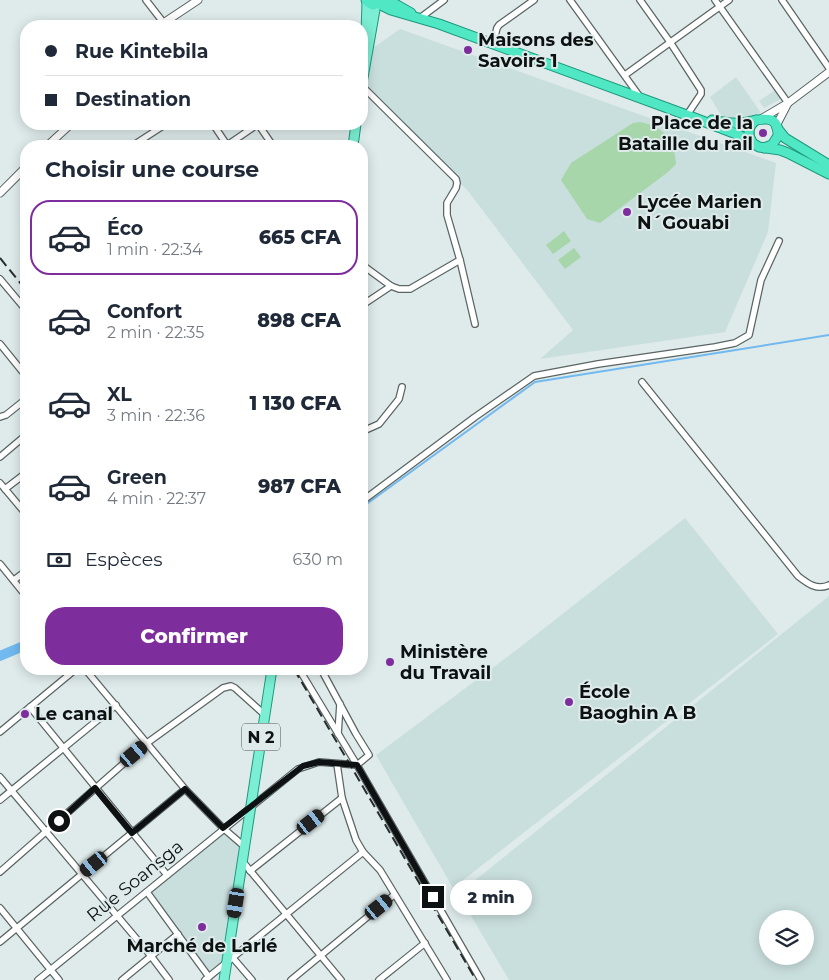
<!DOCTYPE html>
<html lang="fr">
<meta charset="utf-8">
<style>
body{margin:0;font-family:Montserrat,sans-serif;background:#f2f2f3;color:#1f2937;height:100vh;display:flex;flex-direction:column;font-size:19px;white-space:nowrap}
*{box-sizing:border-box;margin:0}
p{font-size:16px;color:#747a83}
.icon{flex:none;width:28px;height:28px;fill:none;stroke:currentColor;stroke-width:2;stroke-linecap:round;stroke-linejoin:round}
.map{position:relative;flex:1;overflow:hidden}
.side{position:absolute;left:20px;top:140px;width:348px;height:535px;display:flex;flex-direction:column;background:#fff;border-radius:20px;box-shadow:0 2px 12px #0003}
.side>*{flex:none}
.banner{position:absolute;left:20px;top:20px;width:348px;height:110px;border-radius:20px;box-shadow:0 2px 12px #0003;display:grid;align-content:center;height:110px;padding:0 25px;background:#fff}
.fabs{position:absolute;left:759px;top:910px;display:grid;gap:10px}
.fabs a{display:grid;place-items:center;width:55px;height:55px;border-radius:50%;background:#fff;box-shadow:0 2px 12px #0003;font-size:25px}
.end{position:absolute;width:22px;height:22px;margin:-11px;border:6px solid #0d1111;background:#fff;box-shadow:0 0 0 2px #fff}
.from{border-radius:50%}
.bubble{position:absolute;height:35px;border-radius:18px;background:#fff;box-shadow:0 2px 12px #0003;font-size:16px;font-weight:800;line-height:35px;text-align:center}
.car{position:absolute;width:15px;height:30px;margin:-15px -8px;border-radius:6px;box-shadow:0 0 4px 1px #0007;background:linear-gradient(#222 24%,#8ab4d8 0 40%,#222 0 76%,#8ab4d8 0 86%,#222 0)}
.banner b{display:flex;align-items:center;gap:18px;height:48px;font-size:19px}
.banner b+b{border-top:1px solid #e0e1e3}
.banner i{width:12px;height:12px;background:#1f2937}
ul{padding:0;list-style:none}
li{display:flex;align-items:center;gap:15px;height:75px;margin:0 10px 8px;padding:0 15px;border:2px solid transparent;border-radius:20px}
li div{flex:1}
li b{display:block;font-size:19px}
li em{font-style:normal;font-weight:800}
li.current{border-color:#7e2d9d}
li>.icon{width:45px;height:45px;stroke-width:1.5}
h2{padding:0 25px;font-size:22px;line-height:60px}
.pay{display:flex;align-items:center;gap:12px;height:55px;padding:0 25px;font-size:19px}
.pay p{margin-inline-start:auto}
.action{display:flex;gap:10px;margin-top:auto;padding:10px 25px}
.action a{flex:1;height:58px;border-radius:20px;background:#7e2d9d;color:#fff;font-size:20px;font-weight:800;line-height:58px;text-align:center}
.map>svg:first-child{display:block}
.built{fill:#c9dfde;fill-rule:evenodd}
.pitch{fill:#a6d6aa}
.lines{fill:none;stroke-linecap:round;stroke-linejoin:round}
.stream{stroke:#71b9ef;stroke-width:2}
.river{stroke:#71b9ef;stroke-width:10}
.minor-casing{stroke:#5a6564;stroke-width:8}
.tertiary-casing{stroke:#5a6564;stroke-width:9}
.primary-casing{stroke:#1d997c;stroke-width:11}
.trunk-casing{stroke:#1d997c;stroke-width:11}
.minor{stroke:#fff;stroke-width:5.5}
.tertiary{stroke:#fff;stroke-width:7}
.primary{stroke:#7ceed3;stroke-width:9}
.trunk{stroke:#50e8c4;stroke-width:9}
.rail{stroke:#272c2c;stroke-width:2;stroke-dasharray:10 5;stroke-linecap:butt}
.route{stroke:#0d1111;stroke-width:6}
.poi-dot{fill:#7e2d9d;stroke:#dfebeb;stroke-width:2}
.labels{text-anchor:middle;stroke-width:4;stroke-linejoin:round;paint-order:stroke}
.shield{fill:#dfebeb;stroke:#4c5252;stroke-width:1}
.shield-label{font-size:16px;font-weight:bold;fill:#0d1111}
.poi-label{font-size:18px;font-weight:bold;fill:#0d1111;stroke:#dfebeb;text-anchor:start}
.street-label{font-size:18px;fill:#0d1111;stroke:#dfebeb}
</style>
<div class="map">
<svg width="829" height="980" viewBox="0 0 829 980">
<rect width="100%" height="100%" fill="#dfebeb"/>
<g class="built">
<path d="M400,29L776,163L768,232L725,332L540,359L573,330L468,191L367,88L373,48Z"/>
<path d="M736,77L761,113L742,118L722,117L710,97Z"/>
<path d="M775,90L781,99L764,108L759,101Z"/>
<path d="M685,518L778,634L453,888L376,755L519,648Z"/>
<path d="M829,596V980H509L458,894ZM768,919H805V956H768Z"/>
<path d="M222,830L240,845L222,964L208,973L151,891Z"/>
</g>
<g class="pitch">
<path d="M640,122C665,127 674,140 676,164L668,172L600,223L587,219L561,180L571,163L633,123Z"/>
<path d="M564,231L571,241L553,254L546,245Z"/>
<path d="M574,248L581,257L565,269L558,260Z"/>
</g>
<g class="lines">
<path class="stream" d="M361,508L535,382L829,335"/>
<path class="river" d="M0,656L26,645"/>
<defs>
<g id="minor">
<path d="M146,0L163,22"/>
<path d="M570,0L640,97"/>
<path d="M640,0L670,42L701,90V94L687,115"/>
<path d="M715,0L788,103"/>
<path d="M782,0L829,68"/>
<path d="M420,18L444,0"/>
<path d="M493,44L497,28L499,25L534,0"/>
<path d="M625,75L729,0"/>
<path d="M362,86L456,179L457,183L456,188L447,203V215L460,260L475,324"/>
<path d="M213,124L227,145"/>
<path d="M258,124L273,146"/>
<path d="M132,146L166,124"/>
<path d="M226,146L258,124"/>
<path d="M361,264L391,286L399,289H410L460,260"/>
<path d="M0,279L26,310"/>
<path d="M361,306L391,286"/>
<path d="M0,344L26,376"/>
<path d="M642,382L798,576C807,583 817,591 829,585"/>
<path d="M0,417L6,415L26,399"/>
<path d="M361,432L379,424L399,399L402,387"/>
<path d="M0,457L26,435"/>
<path d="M0,483L26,514"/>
<path d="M5,489L26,473"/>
<path d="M361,502L475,417L534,376L598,364L715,347L735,343L749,335L761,280L779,241"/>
<path d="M0,564L26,596"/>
<path d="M14,580L26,571"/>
<path d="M85,669L185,789L223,828L245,847"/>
<path d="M299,669L357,765L481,980"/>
<path d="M30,707L167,875"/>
<path d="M0,732L76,669"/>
<path d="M338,734L340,704"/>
<path d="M337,764L342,798L356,840L363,852L380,870L447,980"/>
<path d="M0,777L151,956L169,980"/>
<path d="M0,800L116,705"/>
<path d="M243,862L341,980"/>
<path d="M250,871L342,798"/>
<path d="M0,872L147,743L223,688L231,686L235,688L265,715"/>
<path d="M147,892L209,977"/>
<path d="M0,908L59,980"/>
<path d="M0,942L185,789"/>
<path d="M233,958L252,980"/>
<path d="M38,980L298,769L319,762L357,765L369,755L356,734L321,669"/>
<path d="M122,980L178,934"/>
<path d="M205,980L363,852"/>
<path d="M291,980L394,895"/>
<path d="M379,980L425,943"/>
</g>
<g id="tertiary">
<path d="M159,26L198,0"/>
<path d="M761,119L788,103L829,72"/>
<path d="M776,126L788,103"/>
<path d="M47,146L71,124"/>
<path d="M0,193L26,167"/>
</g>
<g id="primary">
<path d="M366,35L367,1"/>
<path d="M361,89L376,4"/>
<path d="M353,146L356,124"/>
<path d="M224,980L272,669"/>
</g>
<g id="trunk">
<path d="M366,0L369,3L373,5L380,0"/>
<path d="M388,0L411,13"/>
<path d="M377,3L391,10L439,24L692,117L739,135L759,147L780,150L788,153L829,174"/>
<path d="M712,120C722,122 731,124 741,123C755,122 779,109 778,136L772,145L764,148"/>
<path d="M777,128L785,138L829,165"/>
<path d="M752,142C747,134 748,126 756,120"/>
</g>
</defs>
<use href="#minor" class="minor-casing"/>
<use href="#tertiary" class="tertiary-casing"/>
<use href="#primary" class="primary-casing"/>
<use href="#trunk" class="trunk-casing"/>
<use href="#minor" class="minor"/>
<use href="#tertiary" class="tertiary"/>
<use href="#primary" class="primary"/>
<use href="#trunk" class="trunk"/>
<g class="rail">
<path d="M0,258L26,290"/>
<path d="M294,669L476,980"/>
</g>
</g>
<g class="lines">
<path class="route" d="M59,821L95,788L132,833L185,789L223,828L303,766L319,762L357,765L433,897"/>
</g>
<g class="poi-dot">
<circle cx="468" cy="50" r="5"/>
<circle cx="763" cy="133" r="5"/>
<circle cx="627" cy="212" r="5"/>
<circle cx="390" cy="662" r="5"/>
<circle cx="569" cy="702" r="5"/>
<circle cx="25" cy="714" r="5"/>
<circle cx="202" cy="927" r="5"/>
</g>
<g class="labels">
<rect class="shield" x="242" y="723.5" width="38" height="27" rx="4"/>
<g class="shield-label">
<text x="261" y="743">N 2</text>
</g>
<g class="poi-label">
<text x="478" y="46">Maisons des<tspan x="478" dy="21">Savoirs 1</tspan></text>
<text x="753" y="129" text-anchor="end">Place de la<tspan x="753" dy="21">Bataille du rail</tspan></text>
<text x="637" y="208">Lycée Marien<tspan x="637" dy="21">N´Gouabi</tspan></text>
<text x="400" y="658">Ministère<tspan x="400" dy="21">du Travail</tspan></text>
<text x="579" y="698">École<tspan x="579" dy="21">Baoghin A B</tspan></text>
<text x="35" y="720">Le canal</text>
<text x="202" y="952" text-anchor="middle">Marché de Larlé</text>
</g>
<g class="street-label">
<text transform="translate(135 881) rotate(-39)" y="6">Rue Soansga</text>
</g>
</g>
</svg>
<div class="fabs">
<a><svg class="icon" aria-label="layers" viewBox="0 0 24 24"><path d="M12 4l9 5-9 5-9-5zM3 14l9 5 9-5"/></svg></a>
</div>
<i class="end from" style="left:59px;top:821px"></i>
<i class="end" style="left:433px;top:897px"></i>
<div class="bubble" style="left:450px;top:880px;width:82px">2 min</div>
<i class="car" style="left:134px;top:754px;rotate:50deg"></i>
<i class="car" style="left:311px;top:822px;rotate:52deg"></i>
<i class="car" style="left:94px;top:864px;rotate:231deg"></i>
<i class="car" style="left:236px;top:903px;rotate:189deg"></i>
<i class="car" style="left:379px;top:907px;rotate:51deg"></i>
<div class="banner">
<b><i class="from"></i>Rue Kintebila</b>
<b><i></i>Destination</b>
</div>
<section class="side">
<h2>Choisir une course</h2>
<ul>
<li class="current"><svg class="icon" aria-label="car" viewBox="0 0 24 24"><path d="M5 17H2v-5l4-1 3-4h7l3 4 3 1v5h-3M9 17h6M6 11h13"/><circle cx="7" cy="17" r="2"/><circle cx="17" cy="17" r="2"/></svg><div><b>Éco</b><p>1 min · 22:34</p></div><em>665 CFA</em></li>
<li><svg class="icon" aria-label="car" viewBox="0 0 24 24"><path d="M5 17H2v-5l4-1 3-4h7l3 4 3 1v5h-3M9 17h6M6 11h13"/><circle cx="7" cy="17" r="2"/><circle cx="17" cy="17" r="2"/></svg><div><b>Confort</b><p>2 min · 22:35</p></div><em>898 CFA</em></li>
<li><svg class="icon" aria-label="car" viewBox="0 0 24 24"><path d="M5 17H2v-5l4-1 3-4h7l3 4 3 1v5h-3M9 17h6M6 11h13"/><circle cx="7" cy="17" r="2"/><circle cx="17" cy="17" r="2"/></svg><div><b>XL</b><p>3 min · 22:36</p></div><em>1 130 CFA</em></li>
<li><svg class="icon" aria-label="car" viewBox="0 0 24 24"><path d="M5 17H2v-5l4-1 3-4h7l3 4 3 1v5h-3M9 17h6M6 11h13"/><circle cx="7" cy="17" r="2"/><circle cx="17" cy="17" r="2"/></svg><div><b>Green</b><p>4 min · 22:37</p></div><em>987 CFA</em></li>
</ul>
<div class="pay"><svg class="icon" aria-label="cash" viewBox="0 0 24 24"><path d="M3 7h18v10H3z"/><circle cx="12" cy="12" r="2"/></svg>Espèces<p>630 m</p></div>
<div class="action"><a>Confirmer</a></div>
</section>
</div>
